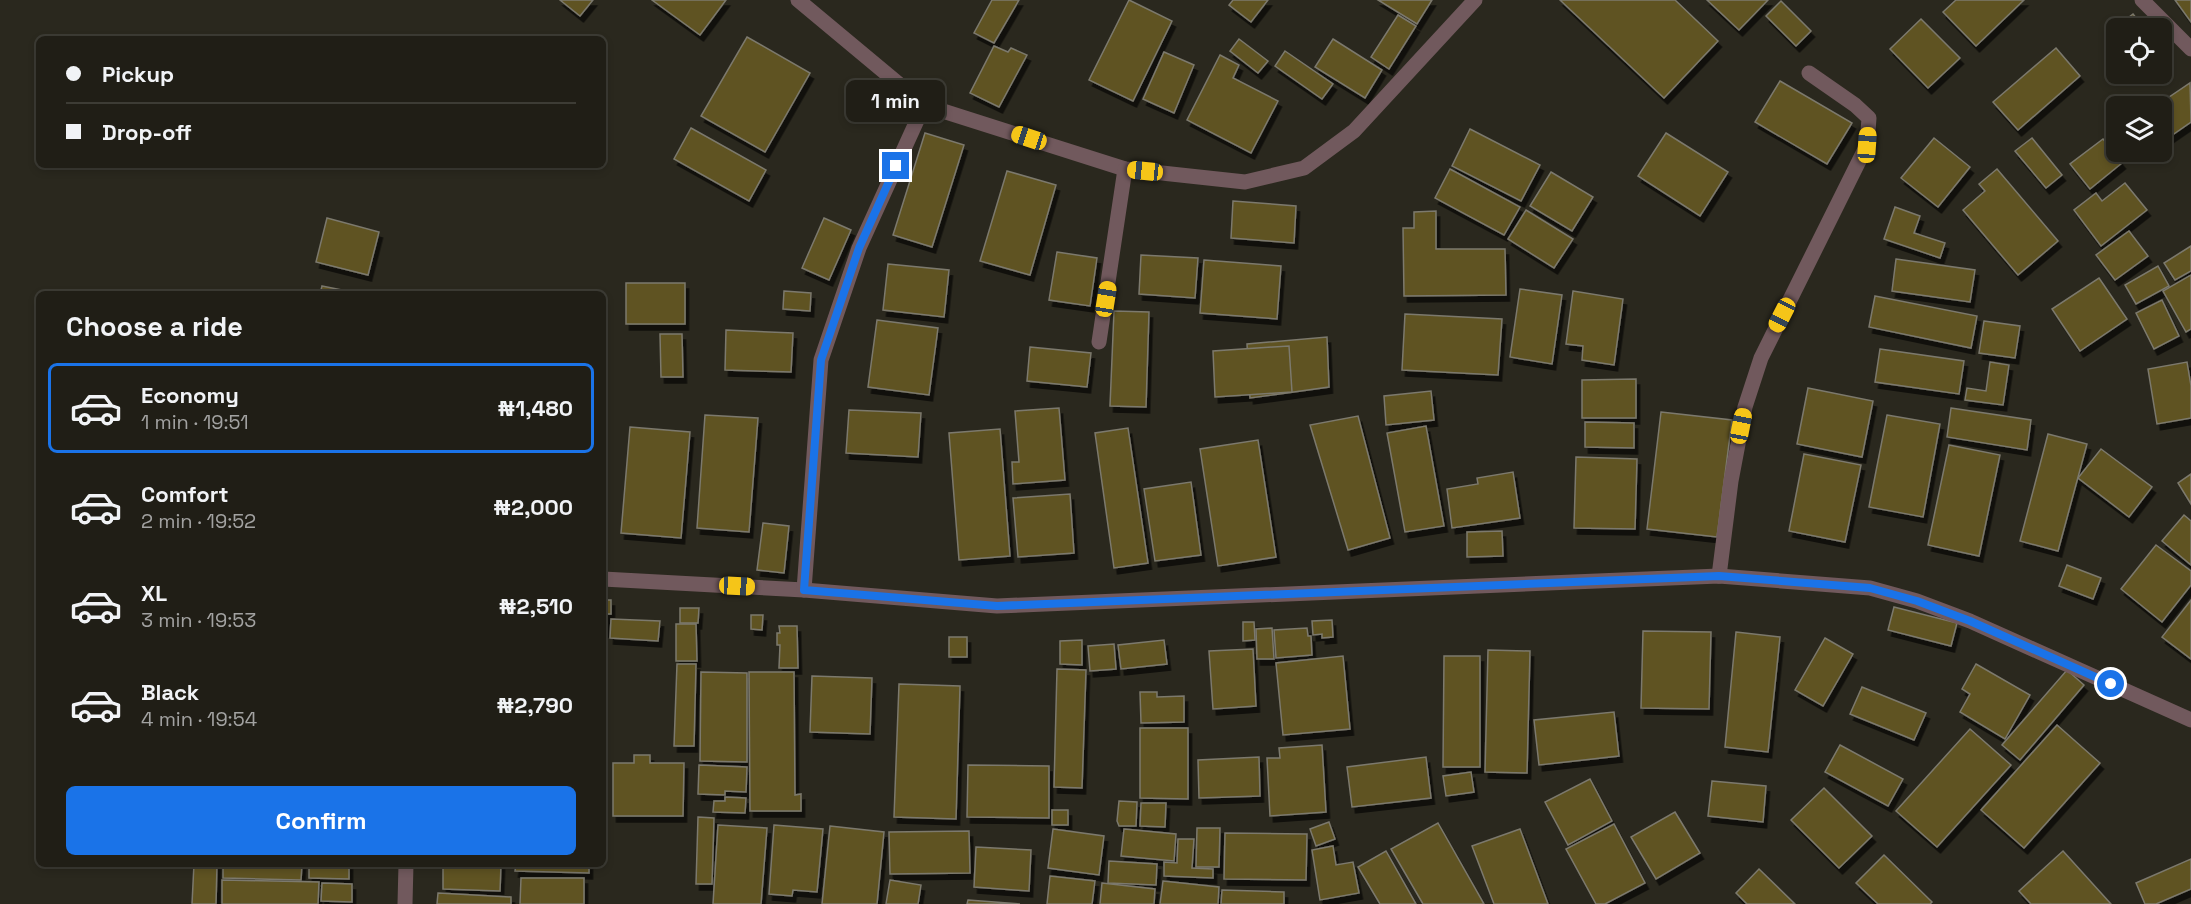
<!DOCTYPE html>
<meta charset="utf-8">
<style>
body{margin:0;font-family:"Space Grotesk",sans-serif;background:#2d2b23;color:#f1f3f6;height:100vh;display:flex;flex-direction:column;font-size:22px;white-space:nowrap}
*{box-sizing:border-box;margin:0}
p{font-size:20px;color:#a2a2a1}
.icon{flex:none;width:33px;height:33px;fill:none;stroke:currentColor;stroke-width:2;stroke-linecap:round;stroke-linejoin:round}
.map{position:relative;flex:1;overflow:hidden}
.drawer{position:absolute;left:36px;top:291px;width:570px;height:576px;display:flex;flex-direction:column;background:#201e16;border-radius:9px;box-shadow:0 3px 9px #0003,0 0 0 2px #3d3c35}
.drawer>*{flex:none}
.banner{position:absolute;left:36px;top:36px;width:570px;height:132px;border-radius:9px;box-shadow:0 3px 9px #0003,0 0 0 2px #3d3c35;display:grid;align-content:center;height:132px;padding:0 30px;background:#201e16}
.fabs{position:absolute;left:2106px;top:18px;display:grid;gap:12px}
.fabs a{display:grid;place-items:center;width:66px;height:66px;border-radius:9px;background:#201e16;box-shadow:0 3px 9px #0003,0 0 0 2px #3d3c35;font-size:30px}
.end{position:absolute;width:27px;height:27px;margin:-14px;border:8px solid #1a73e8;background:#fff;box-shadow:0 0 0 3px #fff}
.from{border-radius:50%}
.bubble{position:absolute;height:42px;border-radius:9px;background:#201e16;box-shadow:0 3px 9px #0003,0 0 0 2px #3d3c35;font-size:20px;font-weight:700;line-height:42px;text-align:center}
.car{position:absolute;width:18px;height:36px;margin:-18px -9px;border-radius:8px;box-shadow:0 0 4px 2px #0007;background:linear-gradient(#f5c518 24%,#345 0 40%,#f5c518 0 76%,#345 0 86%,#f5c518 0)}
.banner b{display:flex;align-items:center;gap:21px;height:57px;font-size:22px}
.banner b+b{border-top:2px solid #3d3c35}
.banner i{width:15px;height:15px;background:#f1f3f6}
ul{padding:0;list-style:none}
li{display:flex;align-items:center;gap:18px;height:90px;margin:0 12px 9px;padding:0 18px;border:3px solid transparent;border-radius:9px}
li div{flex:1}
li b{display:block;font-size:22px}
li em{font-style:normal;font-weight:700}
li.current{border-color:#1a73e8}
li>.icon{width:54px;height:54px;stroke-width:1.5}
h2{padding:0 30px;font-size:27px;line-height:72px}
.action{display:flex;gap:12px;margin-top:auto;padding:12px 30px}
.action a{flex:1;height:69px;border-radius:9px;background:#1a73e8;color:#fff;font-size:24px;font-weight:700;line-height:69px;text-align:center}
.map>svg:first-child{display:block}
.building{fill:#5f5320;stroke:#7c796d;stroke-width:1.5;filter:url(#shadow)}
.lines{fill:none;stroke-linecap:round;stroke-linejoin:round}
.street{stroke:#71595d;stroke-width:15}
.route{stroke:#1a73e8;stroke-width:8}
</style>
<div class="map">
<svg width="2191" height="904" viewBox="0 0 2191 904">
<defs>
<filter id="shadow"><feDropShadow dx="3.5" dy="6" stdDeviation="0" flood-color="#0009"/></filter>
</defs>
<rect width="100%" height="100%" fill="#2a281e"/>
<g class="building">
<path d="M560,0H593L580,16Z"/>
<path d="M652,0H726L700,35Z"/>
<path d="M992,0H1019L994,43L974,33Z"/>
<path d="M1129,0L1172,21L1133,101L1089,80Z"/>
<path d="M1233,0H1268L1251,22L1229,5Z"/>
<path d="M1378,0H1432L1417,24Z"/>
<path d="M1560,0H1675L1718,41L1664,98Z"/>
<path d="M1707,0H1768L1739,30Z"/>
<path d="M1956,0H2024L1976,46L1943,12Z"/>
<path d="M2175,0H2191V22Z"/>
<path d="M1781,1L1811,31L1796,46L1766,16Z"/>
<path d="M2133,14L2144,28H2116V40L2110,32Z"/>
<path d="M1398,15L1416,26L1389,69L1371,57Z"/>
<path d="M1921,19L1960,58L1928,88L1890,49Z"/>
<path d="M747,37L810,73L765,152L701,116Z"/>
<path d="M1239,39L1268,61L1258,73L1230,51Z"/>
<path d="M1333,39L1382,70L1365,98L1315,67Z"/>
<path d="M994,46L1008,52L1011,48L1027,55L999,107L970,93Z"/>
<path d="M2056,48L2080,76L2018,130L1993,102Z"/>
<path d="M1285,51L1333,84L1322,99L1275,66Z"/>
<path d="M1164,52L1194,65L1174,113L1143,99Z"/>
<path d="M1220,55L1239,65L1233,78L1278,101L1251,153L1187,120Z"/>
<path d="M1780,81L1852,123L1827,164L1755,122Z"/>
<path d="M2190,83L2191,122L2168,138L2162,128V106H2156Z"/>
<path d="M691,128L766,170L749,201L674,159Z"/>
<path d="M1470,129L1540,165L1521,201L1452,166Z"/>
<path d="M925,133L964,145L932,247L893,235Z"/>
<path d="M1666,133L1728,172L1700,216L1638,176Z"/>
<path d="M1934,138L1970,167L1938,207L1901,178Z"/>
<path d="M2032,138L2062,175L2046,188L2015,151Z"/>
<path d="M2103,139L2122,163L2090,189L2070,164Z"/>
<path d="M1450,169L1520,207L1504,235L1435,198Z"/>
<path d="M1997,169L2058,241L2018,275L1963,210L1985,191L1979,184Z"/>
<path d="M1007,171L1056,185L1030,275L980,261Z"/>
<path d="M1551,172L1593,197L1572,231L1530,206Z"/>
<path d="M2125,183L2147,210L2101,246L2074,210L2096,193L2102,201Z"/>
<path d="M1233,201L1296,206L1294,243L1231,238Z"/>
<path d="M1895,207L1920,216L1914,233L1945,243L1940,258L1884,239Z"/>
<path d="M1526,210L1573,239L1554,268L1508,239Z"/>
<path d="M1436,211V249H1505L1506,295L1404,296L1403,228H1414V212Z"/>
<path d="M327,218L379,232L368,275L316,262Z"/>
<path d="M824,218L851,230L829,280L802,268Z"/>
<path d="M2129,231L2148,256L2115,280L2096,255Z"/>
<path d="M2191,246V271L2175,280L2164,263Z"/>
<path d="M1057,252L1097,258L1090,306L1049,300Z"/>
<path d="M1141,255L1198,258L1195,298L1139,294Z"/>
<path d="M1896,259L1975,270L1970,302L1892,291Z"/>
<path d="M1204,260L1281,266L1277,319L1200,313Z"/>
<path d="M888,264L949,270L944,317L883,310Z"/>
<path d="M2158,266L2169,286L2136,304L2125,285Z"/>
<path d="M2191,275V329L2186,332L2163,291Z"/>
<path d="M2099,278L2127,319L2080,351L2052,309Z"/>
<rect x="626" y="283" width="59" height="41"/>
<path d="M322,286L362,294H320Z"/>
<path d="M1520,289L1562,295L1552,364L1510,357Z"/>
<path d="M784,291L811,293L810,311L783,309Z"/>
<path d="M1573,291L1623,299L1614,365L1582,360L1583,346L1566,344Z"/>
<path d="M1875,296L1977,316L1971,348L1869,327Z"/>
<path d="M2162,300L2179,336L2154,349L2136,313Z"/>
<path d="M1114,311L1149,312L1146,407L1110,406Z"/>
<path d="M1405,314L1502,319L1498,375L1402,370Z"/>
<path d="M877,320L938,328L929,395L868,387Z"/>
<path d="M1984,321L2020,326L2015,358L1979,353Z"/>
<path d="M726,330L793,333L791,372L725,370Z"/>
<path d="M660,334H682L683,377H661Z"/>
<path d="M1327,337L1329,387L1250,398L1247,344Z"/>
<path d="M1289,346L1292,392L1215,397L1213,351Z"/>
<path d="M1030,347L1091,353L1087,387L1027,381Z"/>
<path d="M1880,349L1964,361L1959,394L1875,382Z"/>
<path d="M1990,362L2009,365L2003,405L1965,400L1967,388L1986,391Z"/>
<path d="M2187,362L2191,386V418L2157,424L2148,369Z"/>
<path d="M1636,379V418H1582V380Z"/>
<path d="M1808,388L1873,401L1862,457L1797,444Z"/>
<path d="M1431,391L1434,420L1386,425L1384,396Z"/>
<path d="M1059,408L1065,480L1013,484L1012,462H1019L1015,411Z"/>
<path d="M1951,408L2031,420L2027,450L1947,437Z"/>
<path d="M849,410L921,413L918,457L846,453Z"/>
<path d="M1661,412L1732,420L1717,537L1647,529Z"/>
<path d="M705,415L758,418L749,532L697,528Z"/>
<path d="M1887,415L1940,424L1923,517L1869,507Z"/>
<path d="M1358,416L1390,538L1348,550L1310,425Z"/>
<path d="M1585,422L1634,423V448L1585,447Z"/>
<path d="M1426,426L1444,526L1405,532L1387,433Z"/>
<path d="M630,427L690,432L681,538L621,533Z"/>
<path d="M1128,428L1148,563L1114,568L1095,433Z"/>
<path d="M1000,429L1010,556L959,560L949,433Z"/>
<path d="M2048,434L2087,444L2058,551L2020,541Z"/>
<path d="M1258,440L1276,557L1218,566L1200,449Z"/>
<path d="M1949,445L2000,455L1979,556L1928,545Z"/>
<path d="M2101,449L2152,487L2129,517L2078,478Z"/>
<path d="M1804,454L1861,465L1845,542L1789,531Z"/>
<path d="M1576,457L1637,459L1635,529L1574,528Z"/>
<path d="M1513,472L1520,518L1452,528L1447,489L1478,484L1477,478Z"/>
<path d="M2191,474V504L2178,483Z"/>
<path d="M1191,482L1201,555L1155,561L1144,489Z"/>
<path d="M1070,494L1074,553L1018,557L1013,498Z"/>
<path d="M2184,515L2191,521V565L2162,541Z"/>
<path d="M763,523L789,526L784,573L757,570Z"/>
<path d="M1502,531L1503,556L1467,557V532Z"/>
<path d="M2156,545L2191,571V585L2162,622L2121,589Z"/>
<path d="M2067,565L2101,578L2093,599L2059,586Z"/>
<path d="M603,600H611V614H607L606,631H603Z"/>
<path d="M2191,600V659L2162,637Z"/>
<path d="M1894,607L1957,623L1951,646L1888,630Z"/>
<path d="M680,608H699L698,623H680Z"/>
<path d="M751,615H763L762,630L751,629Z"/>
<path d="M611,619L660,621L658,641L610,638Z"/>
<path d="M1332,620L1333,637L1322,638V634L1313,635L1312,621Z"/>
<path d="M1243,622H1254L1255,640L1243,641Z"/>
<path d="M676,624H696L697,661H676Z"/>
<path d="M779,626H797L798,668H779L780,645H777V633H780Z"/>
<path d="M1272,628L1274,659H1257L1256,629Z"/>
<path d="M1307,628L1308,636H1311L1312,655L1276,658L1274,630Z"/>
<path d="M1643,631L1711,632L1709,709L1641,708Z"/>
<path d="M1736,632L1780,637L1768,752L1725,747Z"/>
<rect x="949" y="637" width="18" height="20"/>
<path d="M1825,638L1853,654L1823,706L1795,690Z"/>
<path d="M1082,640V665L1060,664V641Z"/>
<path d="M1164,640L1167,664L1121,669L1118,645Z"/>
<path d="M1114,644L1116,669L1090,671L1088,646Z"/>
<path d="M1253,649L1256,706L1213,709L1209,651Z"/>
<path d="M1488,650L1530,651L1527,773L1485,772Z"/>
<path d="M1343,656L1350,729L1283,735L1276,663Z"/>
<path d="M1444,656H1480V767H1443Z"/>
<path d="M677,664H696L694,746H674Z"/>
<path d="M1976,664L2030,695L2005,739L1960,712L1970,694L1962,689Z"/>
<path d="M1057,669L1086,670L1082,788L1054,787Z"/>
<path d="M2067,670L2084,685L2020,760L2002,745Z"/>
<path d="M701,672L747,673V762L700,761Z"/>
<path d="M749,672H794L795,795L801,794V811H750Z"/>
<path d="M812,676L872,678L870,734L810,732Z"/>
<path d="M899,684L960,686L956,819L894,817Z"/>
<path d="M1862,687L1926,713L1914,740L1850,714Z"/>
<path d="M1140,692H1157V697L1184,696V722L1141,723Z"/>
<path d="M1614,712L1619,756L1539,765L1534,720Z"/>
<path d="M2057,725L2100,763L2024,848L1981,810Z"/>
<path d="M1140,728H1188V799L1140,798Z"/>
<path d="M1970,729L2011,765L1937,847L1896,811Z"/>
<path d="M1322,745L1326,812L1270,816L1267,758H1280L1279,748Z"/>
<path d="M1840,745L1903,779L1888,806L1825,772Z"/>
<path d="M634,755H650V763H684L683,816H613V763H634Z"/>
<path d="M1259,757L1260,796L1199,798L1198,760Z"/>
<path d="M1426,757L1431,798L1352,807L1347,767Z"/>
<path d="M699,765L747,767L746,792L725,791V795L698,794Z"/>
<path d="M968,765L1049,766V818L967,817Z"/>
<path d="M1471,772L1474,792L1446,796L1443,776Z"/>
<path d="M1590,779L1612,821L1568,845L1545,802Z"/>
<path d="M1712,781L1766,786L1763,822L1708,816Z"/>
<path d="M1824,788L1872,836L1839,868L1791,820Z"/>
<path d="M725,797L746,798L745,813L713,812L714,801H725Z"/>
<path d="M1119,801L1137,802L1136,826H1119L1117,821Z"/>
<path d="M1141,803H1166L1165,827L1140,826Z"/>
<rect x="1052" y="810" width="16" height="15"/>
<path d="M1675,812L1700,853L1656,879L1631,837Z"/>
<path d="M698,817L714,818L712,884H696Z"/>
<path d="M1329,822L1335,839L1316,846L1310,829Z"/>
<path d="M1438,823L1484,904H1423L1391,849Z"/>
<path d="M1614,824L1645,883L1605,904H1596L1566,849Z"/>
<path d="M718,825L767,828L761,904H713Z"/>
<path d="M774,825L823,829L817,892L793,890L792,896L769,894Z"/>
<path d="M830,826L884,832L877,904H822Z"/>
<path d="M1197,828H1220L1219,867H1196Z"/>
<path d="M1053,829L1104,836L1099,875L1048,868Z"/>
<path d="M1124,829L1176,834L1174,861L1121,856Z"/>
<path d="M1520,829L1548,904H1494L1472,846Z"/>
<path d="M969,831L970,873L890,874L889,832Z"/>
<path d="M1225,833L1307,834L1306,880L1224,879Z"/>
<path d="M1178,839H1194L1192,868L1213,869V878L1164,876V862L1177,863Z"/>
<path d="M1333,846L1336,865L1353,862L1359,893L1320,900L1312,850Z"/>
<path d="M976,847L1031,850L1029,891L974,887Z"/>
<path d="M1386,851L1416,904H1380L1358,867Z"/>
<path d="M2063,851L2111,904H2031L2019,891Z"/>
<path d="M1884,855L1932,902L1930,904H1878L1856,883Z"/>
<path d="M2191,859V889L2156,904H2145L2136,883Z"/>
<path d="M1109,861L1157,864L1156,885L1108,883Z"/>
<path d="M194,864H217L216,904H192Z"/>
<path d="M223,864H302L301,880L223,878Z"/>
<path d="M309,864H349V879L309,878Z"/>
<path d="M443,864H501L500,891L443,889Z"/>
<path d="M516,864H589V873L515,871Z"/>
<path d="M1759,869L1795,904H1747L1736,893Z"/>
<path d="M1050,876L1095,881L1092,904H1047Z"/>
<path d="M521,878H584V904H520Z"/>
<path d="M222,880L319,882L318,904H222Z"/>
<path d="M890,880L921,885L918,904H886Z"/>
<path d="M1163,881L1219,887L1218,904H1160Z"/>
<path d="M322,883L352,884V902L321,901Z"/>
<path d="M1102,883L1155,889L1154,904H1100Z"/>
<path d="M1222,890L1284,892V904H1221Z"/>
<path d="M438,893L511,897V904H437Z"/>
<path d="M968,900L1020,904H967Z"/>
</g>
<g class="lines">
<g class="street">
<path d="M798,0L924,105L1125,169L1245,182L1304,168L1354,131L1475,0"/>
<path d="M2142,0L2191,49"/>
<path d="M1099,342L1125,169"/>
<path d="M1719,576L1731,481L1745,407L1761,358L1867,145L1869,118L1855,105L1809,73"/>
<path d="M603,579L804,590L997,606L1719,576L1870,588L1917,601L1970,621L2191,720"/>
<path d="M804,590L821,360L859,248L924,105"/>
<path d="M405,904L406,864"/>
</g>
</g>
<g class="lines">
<path class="route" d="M896,166L859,248L821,360L804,590L997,606L1719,576L1870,588L1917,601L1970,621L2111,684"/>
</g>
</svg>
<div class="fabs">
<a><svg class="icon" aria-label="locate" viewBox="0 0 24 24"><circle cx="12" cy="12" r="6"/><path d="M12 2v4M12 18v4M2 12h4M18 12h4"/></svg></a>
<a><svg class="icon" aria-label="layers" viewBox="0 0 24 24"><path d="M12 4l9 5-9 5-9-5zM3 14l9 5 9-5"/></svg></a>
</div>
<i class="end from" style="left:2111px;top:684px"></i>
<i class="end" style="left:896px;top:166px"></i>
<div class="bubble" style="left:846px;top:80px;width:99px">1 min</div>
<i class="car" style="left:1029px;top:138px;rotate:288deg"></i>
<i class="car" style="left:1867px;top:145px;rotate:4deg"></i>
<i class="car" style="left:1145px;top:171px;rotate:276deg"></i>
<i class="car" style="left:1106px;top:299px;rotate:9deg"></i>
<i class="car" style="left:1782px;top:315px;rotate:207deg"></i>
<i class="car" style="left:1741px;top:426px;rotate:11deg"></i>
<i class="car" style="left:737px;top:586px;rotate:93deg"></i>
<div class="banner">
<b><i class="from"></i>Pickup</b>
<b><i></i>Drop-off</b>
</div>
<section class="drawer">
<h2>Choose a ride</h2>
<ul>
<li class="current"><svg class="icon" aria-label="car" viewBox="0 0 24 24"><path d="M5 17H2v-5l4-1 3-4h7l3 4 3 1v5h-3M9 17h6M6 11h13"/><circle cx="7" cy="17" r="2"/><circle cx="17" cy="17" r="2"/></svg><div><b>Economy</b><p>1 min · 19:51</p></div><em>₦1,480</em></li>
<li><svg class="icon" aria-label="car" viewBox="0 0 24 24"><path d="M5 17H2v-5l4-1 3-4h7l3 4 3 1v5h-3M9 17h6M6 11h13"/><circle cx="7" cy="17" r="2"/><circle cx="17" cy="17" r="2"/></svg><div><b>Comfort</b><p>2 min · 19:52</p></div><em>₦2,000</em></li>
<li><svg class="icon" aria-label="car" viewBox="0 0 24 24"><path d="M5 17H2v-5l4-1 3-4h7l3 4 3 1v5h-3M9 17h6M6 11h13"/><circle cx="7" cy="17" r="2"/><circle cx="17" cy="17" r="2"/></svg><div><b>XL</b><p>3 min · 19:53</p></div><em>₦2,510</em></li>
<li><svg class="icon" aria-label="car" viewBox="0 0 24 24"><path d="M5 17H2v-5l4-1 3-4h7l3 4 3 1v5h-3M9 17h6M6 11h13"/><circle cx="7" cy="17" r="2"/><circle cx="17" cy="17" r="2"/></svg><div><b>Black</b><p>4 min · 19:54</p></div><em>₦2,790</em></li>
</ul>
<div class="action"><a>Confirm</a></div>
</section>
</div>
